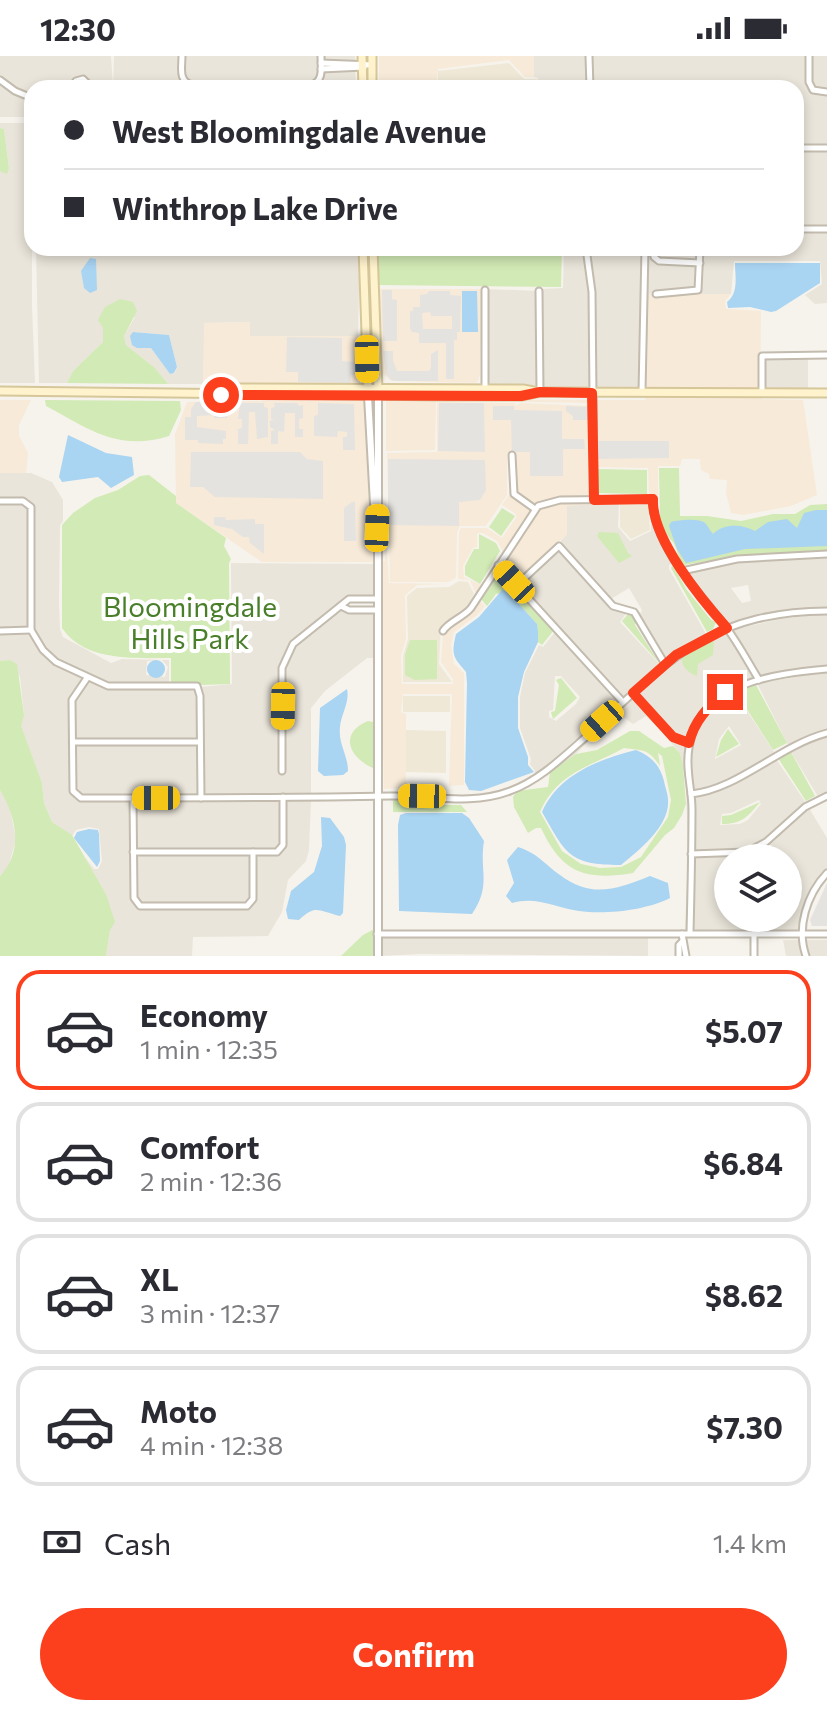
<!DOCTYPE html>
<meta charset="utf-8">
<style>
body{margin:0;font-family:Commissioner,sans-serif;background:#f7f7f7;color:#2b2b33;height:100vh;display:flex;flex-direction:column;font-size:30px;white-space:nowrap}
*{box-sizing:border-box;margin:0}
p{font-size:26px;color:#7c7c81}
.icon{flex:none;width:44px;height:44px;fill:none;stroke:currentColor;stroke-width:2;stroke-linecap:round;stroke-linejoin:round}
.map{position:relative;height:900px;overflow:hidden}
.details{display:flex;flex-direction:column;background:#fff;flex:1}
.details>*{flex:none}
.guide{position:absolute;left:24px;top:24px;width:780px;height:176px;border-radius:24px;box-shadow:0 4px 12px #0003;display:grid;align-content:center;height:176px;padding:0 40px;background:#fff}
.fabs{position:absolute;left:714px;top:788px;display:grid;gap:16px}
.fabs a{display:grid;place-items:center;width:88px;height:88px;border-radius:50%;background:#fff;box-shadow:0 4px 12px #0003;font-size:40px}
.end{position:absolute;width:36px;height:36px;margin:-18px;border:10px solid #fc3f1d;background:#fff;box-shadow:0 0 0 4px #fff}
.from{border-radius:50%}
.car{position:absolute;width:24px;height:48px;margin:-24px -12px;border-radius:10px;box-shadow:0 0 6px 2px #0007;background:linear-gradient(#f5c518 24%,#345 0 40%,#f5c518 0 76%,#345 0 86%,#f5c518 0)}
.guide b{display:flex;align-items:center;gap:28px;height:76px;font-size:30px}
.guide b+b{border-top:2px solid #e1e1e2}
.guide i{width:20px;height:20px;background:#2b2b33}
ul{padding:14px 0 0;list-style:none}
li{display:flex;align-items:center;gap:24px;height:120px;margin:0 16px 12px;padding:0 24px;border:4px solid #e1e1e2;border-radius:24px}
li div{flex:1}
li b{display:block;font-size:30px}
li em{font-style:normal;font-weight:700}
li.current{border-color:#fc3f1d}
li>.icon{width:72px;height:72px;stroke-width:1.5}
.pay{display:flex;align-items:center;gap:20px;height:88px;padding:0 40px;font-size:30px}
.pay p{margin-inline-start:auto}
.primary-button{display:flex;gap:16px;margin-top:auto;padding:16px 40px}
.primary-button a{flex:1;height:92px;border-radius:48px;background:#fc3f1d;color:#fff;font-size:32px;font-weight:700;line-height:92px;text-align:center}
.status{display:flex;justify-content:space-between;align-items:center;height:56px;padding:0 40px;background:#fff;direction:ltr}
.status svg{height:22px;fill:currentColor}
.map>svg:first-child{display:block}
.residential{fill:#eae5da;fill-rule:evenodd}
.commercial{fill:#f7ead8}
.education{fill:#efe8d6}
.green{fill:#d2eab5;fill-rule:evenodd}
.parking{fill:#e5e3e0;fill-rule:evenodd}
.water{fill:#a9d4f2}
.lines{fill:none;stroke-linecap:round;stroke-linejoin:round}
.minor-casing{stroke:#c2bbae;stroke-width:9}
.tertiary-casing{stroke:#c2bbae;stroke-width:10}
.secondary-casing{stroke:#d6c79b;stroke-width:11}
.minor{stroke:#fff;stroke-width:5}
.tertiary{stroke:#fff;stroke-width:6}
.secondary{stroke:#fff3cd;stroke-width:7}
.route{stroke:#fc3f1d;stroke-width:10}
.labels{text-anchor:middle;stroke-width:8;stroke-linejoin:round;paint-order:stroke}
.park-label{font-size:28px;fill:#4a7f2a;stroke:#fff}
</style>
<div class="status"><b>12:30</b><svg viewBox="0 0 49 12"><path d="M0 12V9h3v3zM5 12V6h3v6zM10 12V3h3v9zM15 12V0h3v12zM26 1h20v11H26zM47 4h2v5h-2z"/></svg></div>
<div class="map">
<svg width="827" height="900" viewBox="0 0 827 900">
<rect width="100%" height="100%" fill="#f6f3ec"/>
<g class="residential">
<path d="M0,0H111L113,31L114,0H355L356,32H32V61H0Z"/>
<path d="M534,0H587V32H538V22L534,21Z"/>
<path d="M592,0H807V26L810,35L827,38V89H796V32H592Z"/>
<path d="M812,0H827V33L814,32L812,26Z"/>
<path d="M0,67H32V250L35,327H0V115L9,112L4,73L0,72Z"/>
<rect x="796" y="94" width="31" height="76"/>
<path d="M796,175H827V247L815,248L805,239L822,228L820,205H734L731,238H697L702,230V192H796Z"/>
<path d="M36,192H360L358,280H250L249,266L205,267L203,328H168L155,312L126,289L124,280L135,261L103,271V286L73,315L67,327H39ZM133,276L169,279L177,311L175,317L170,318L151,292H137Z"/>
<path d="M564,192H584L589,236L590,334H542V233L563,232Z"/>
<path d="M588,192H643L639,334H595Z"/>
<path d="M648,192H651L652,202L659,208L698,209L697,232L659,234L649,238L646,334H644Z"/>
<path d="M656,192H698V204H663L656,200Z"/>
<path d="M486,233L538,235V329L488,330Z"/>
<path d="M808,301V334H765L764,302Z"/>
<path d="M0,417H31L52,426L63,444V465L60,469L59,548L60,573L63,581L111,607L122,603L169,604V628H108L57,604L45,592L33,574V450L23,443H0ZM162,604L168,611L165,621L146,619L147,605Z"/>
<path d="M598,446H619L618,471L630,485L651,475V462L675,507L669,509V513L706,578L665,605L636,554L614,548L558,488L567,478V449ZM629,532L642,554L641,557L631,551L617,548L611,543Z"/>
<path d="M0,448H22L28,450L29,455V572H0Z"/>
<path d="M559,494L611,552L627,556L620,566L660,609L623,642L521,530Z"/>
<path d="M827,500V553L785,557L727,569L686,516L763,503ZM748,529L751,545L742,547L731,532Z"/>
<path d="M375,506V540L349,541L338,549L349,557H375V602H367L325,635L311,652V738L203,739L202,640L200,631L232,628L231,507L373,508Z"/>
<path d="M827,558V611L760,621L731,574L785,562Z"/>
<path d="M556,575L620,645L564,697L535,719V715L530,708L531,703L520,672V641L525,617L539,589L543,591ZM555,620H561L580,641L576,648L556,665L549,661V655L553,654Z"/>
<path d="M726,575L755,622L732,630L712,645L695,665L688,684L674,679L636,637L689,593Z"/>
<path d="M0,577H30L42,595L54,608L84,623L71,643L72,737L81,745L131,744L132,842L140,853L248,852L256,843L255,799L277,798L285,791V744H311L309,794L306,805L288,824L282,856L268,880L193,881L192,900H106L110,874L106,838L84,800L94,813H98L102,805L99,773L89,771L76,774L72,780L52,766L44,747L42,727L20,670L24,658L20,621L10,604L0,605Z"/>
<path d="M827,616V674L788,689L757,627Z"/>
<path d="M88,625L108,633H195L198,683H76L75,645Z"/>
<path d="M734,635L774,696L733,722L693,735L690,695L699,668L714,649ZM729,670L741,689L715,703L719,683Z"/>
<path d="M633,640L671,683L687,689L685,709L690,749L688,875H685L688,803L686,727L680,697L662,676L646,660L633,668L617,656L573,701L540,722Z"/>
<path d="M827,680V737L815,743L817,739L790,694L776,703L806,747L764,784L746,794L693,795V741L719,734L778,700L797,690ZM759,744L761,748L748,764L740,768L720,769L722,758L731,757Z"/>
<path d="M76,688H198L199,739H81L76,734Z"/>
<path d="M0,734L9,748L16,783L8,812L0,820Z"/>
<path d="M135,744H280L281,788L276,793H136Z"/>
<path d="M809,752L827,782V814L817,824L806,846L800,876L693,875V800L747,799L746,802H728V862H788V802H764L771,790L769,788L761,792Z"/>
<path d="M136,799H251V842L246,847H141L136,841Z"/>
<path d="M380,880H648V900L421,898L380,900Z"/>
<path d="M783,884H827V900H786Z"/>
</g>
<g class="commercial">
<path d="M379,0H534V21H525L509,4L438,13L436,32H379Z"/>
<path d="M379,233H482L480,318L478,325L475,327L392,325L388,323L383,317L379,278Z"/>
<path d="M649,238H653L655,241L663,238H731L725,245L726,253L761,255L760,334H646Z"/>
<path d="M250,266V280H358L360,328H203L204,267Z"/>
<path d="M761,339L762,343L803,344L817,439L791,450L743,459L731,457L726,437L727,424L710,423L709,418L701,414L700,403H682L680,410H658V443L649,440L648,412L598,411L596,413L595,344H645L646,340Z"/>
<path d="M365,343L373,506H262L176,447L175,378L187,346Z"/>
<path d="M386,343L590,344V347L436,344L435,394L386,395Z"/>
<path d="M0,344H31L19,369V380L28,397L26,417H0Z"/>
<path d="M437,346L515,347L516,350L520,347L591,350L592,437L587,441H556L531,448L517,438L515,398L507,397V439L486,470H460L457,476L456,522L448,526H390L387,397L437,396Z"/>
<path d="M509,400L512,439L532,454L495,509L483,527L501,500L502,494L497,485L483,477H477V491L473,492L463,510L464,521L481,529L476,538L470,524L458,523L459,477L461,472H487L502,482L516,462V458L502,449L509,439Z"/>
<path d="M560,446L598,448L567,450V478L517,526L501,509L539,452Z"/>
<path d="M386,478L389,527L448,528L454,525L448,528L417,529L405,539L406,583L401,600L402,628H453V623L441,606L443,578L466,561L479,544L485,550L477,559L454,576L451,589L454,608L464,617V729L449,730L452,638H403L401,656L406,658V732L384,733L379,506L385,505Z"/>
</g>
<g class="education">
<path d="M509,7L524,23H537L536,32H438V15Z"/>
<path d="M648,447L650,474L631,483L620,471V448Z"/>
<path d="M459,525L468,526L474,538L464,555L441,571L439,608L452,626H403V600L408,583L407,540L417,532L449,531Z"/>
<rect x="403" y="640" width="47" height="16"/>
<path d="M406,674L446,675V717L406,716Z"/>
</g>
<g class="green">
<path d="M0,72L4,73L9,112L7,118L0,115Z"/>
<path d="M376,192H562L561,231L377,229Z"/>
<path d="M120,243L133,246L137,255L124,280L126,289L155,312L168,328L67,327L73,315L103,286V272L98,264L105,251Z"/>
<path d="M45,344L180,345L181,354L169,380C118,396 89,373 46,350Z"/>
<path d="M659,412H679L680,460H707L741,465L773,458H795L810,449L827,448V494L745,499L684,509C677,502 678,492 672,485C666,478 661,471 657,462L660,460Z"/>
<path d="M598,413L647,414V438L598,437Z"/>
<path d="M149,419L176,440V447L226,482L224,490L231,503L229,507L230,628L171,630V602C135,602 85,606 62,572V469L73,457L95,442L118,434L140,420Z"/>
<path d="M502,452L515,460L501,480L489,471Z"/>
<path d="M599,476L618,477L628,497L632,500L619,507L597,480Z"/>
<path d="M479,478L496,487L500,495L480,528L465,519V510L474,493H479Z"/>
<path d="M673,509L686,533L711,564L716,566L713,573L707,576L671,512Z"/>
<path d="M498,516L554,574L542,589L538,586L537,568L508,536L496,538L487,550L480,542Z"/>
<path d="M629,557L637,565L635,569L659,607L622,565Z"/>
<path d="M410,584H437V623L415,624L405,619V599Z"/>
<path d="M710,585L714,586L713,599L698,608L697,620C689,617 681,611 682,602Z"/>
<path d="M10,604L17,608L24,659L21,670L42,727L44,747L52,766L72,779L106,838L115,866L110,874L106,900H0V820C24,795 16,760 0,734V605Z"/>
<path d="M561,622L577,642L553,663L551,656L555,655L559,629L556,624Z"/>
<path d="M756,629L787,687L773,694L736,636Z"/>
<path d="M368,665L373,666V712C348,701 339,677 368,665Z"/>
<path d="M728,673L739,688L716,701L721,684Z"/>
<path d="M630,675H639L664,692L673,690L680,697L683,710L686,748L682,759L674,772L665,779L633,817C585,825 562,817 541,772H536L528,777L514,751L513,741L517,735L548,731L550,716L576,698L597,694ZM624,692C643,695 648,692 660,710L658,697L662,700L671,744L668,761L641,801L621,811L600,812L581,808L562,795L540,756C557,717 589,711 624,692Z"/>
<path d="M791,696L815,740L806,745L778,702Z"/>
<path d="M393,744H427L442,749H461L467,756H393Z"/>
<path d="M760,746C748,761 741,768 722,768V760L731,759Z"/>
<path d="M376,872V900H341L363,879Z"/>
</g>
<g class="parking">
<path d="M382,234H392V243L397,244V285H383Z"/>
<path d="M429,235H450V239L461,240L460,276H457V284H454V323H446V287H419V277L412,276L410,273V255H413V251H420V239L427,238ZM430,256L431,260H452V273H423L422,257Z"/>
<path d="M287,281L342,282V305L355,306V319H351L350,327L298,326V316H286Z"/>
<path d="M438,294V325H397L391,324L386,318L383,295H393V305L397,315H429L431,312V298Z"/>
<path d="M196,346H221L222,350H226L227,362H214V359L197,360V371L226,375V383H223V388L198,387V384H185V361H191V353Z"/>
<path d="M240,347H264V351L268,352V381L257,383L255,356H249L248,388H238V373L242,372V363H238Z"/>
<path d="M274,347H297L299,350L303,349V362L299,363V373H303V381H295V357H285L284,376L278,375V388H271V375L275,374L270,371V365L274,363H271V352L275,351Z"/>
<path d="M318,347L354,348L355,394H343V381H347V376L338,375L337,381L314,380V360L318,359Z"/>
<path d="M439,347H484L485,396L438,395Z"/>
<path d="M493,350H514V354L562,355V383H584L585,393H563V420H530V396H512L511,364H493Z"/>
<path d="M566,350L589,351V364H573V360L566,355Z"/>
<path d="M597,385H669V402L597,403Z"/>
<path d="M191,396H300L307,403L323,405V443L215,441L203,431H190Z"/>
<path d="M388,403L485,404L486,434L480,444L459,446V470L388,469Z"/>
<path d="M352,446H355L356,485H344V452Z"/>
<path d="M214,461H225L226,464L255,463V468H264V498L250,487L249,481H243L232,473L214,469Z"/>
<path d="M827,827V870H812L810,864Z"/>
</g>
<g class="water">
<path d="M90,202L96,203L97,234L90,237L84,232L81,215Z"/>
<path d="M735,207H820V227L776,255L771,256L750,251L728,252L727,246C739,237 735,220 735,207Z"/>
<path d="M462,235H477L478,276H462Z"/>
<path d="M133,276L169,279L177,311L174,317L170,318L151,292H137L132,289L130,280Z"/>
<path d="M68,379L106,397L132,401L134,419L111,432L98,421L62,426L59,421Z"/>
<path d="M816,454H827V490L745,493L686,507L677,493L669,470L671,466C679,464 698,462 705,467C708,470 710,475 713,478C724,467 742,468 755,475L768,466L787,463L797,472L804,457Z"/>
<path d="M502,534L508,536L537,568L538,576V586L524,616L518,641V672L528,701V709L534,716L481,735L469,734L465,726L467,627L466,616C453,601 451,599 456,578L479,561Z"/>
<circle cx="156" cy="613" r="9"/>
<path d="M347,633C350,646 341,658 340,671C338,688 348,699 348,715L343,719L324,720L318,715L320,652Z"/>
<path d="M636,694C651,700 660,709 664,725C665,731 668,738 668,744C670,770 639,794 621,809C569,809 566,798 542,756C558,719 599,703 636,694Z"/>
<path d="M406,757H462L469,762L484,785C479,815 492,829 472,858L399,855L398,769L400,759Z"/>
<path d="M321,761L330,762L344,781L346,789L343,857L340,860C318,855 316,848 299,864L288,863L286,854L291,835L314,816L322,790Z"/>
<path d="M89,773L98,774L99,778L100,805L97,811L74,782L77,776Z"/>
<path d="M518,791C539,798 543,807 560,819C592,843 617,833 650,820L668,827L670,842C647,854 605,859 579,855C554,851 536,840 512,847L506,840L514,827L507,804Z"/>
</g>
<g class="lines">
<defs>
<g id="minor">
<path d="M182,0C182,12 178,25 192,29H312C324,24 321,12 321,0"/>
<path d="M589,0L590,32"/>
<path d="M809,0V26L813,34L827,36"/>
<path d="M321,7L372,9"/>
<path d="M321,13L364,11"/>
<path d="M0,24L15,35L32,42"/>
<path d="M71,32L76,25L83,23L92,32"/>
<path d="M796,92H827"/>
<path d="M796,173H827"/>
<path d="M586,192L592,236L594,444"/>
<path d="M653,192L654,201L659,205L700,207"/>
<path d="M485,234V333"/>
<path d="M539,235L540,336"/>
<path d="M656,238L698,234L700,192"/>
<path d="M642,336L645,192"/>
<path d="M762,337V300L827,299"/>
<path d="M512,399L514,438L535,453"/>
<path d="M0,445H23L31,451V574L43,594L56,606L108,630H197L200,640L201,742"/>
<path d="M498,509L623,646"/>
<path d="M682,515L737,503L827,498"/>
<path d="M517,529L559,490L613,550L634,556L665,608"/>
<path d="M341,550L349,554H377"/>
<path d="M0,575L31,574"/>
<path d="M443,575C448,566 464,561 471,552L538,450L560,444L653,443C651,487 700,537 726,571C738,587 748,606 759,624"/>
<path d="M87,622L72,644L73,735L81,742C184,742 287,742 390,740C430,739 470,750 510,735C540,724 564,700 588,679C668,605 709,556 827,555"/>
<path d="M633,637L673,681L689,687"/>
<path d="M73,686H200"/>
<path d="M282,715V612L293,588L349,543H377"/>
<path d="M691,738C739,733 778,690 827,677"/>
<path d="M133,742L134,842L140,850H247L253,843V796"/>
<path d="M133,796H277L283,789V741"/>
<path d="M691,798L747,796L766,786L805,751L827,740"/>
<path d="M690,877C691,836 692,795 692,753C692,733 685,712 689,692C699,626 774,618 827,613"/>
<path d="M754,877V900"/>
<path d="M377,878H827"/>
<path d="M682,878L686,900"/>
<path d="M679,900V889L683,885"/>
<path d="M806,900C796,872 807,838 827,817"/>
</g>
<g id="tertiary">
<path d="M368,340L374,448"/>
<path d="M378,340V900"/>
</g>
<g id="secondary">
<path d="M362,0L363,32"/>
<path d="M372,0V32"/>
<path d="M363,192L368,334"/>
<path d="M373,192L378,334"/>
<path d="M209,334L220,332L523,333L539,336"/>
<path d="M0,335L445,340H521L540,336L827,337"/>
</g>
</defs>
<use href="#minor" class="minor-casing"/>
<use href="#tertiary" class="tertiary-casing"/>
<use href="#secondary" class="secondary-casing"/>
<use href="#minor" class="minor"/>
<use href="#tertiary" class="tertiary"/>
<use href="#secondary" class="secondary"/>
</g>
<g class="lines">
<path class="route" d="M221,339L521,340L540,336L592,337L594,444L653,443C651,482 701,543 727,572L676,599L633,637L673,681L689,687C694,665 708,651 725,636"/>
</g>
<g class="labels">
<g class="park-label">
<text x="190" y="561">Bloomingdale<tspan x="190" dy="32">Hills Park</tspan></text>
</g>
</g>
</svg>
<div class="fabs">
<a><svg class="icon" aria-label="layers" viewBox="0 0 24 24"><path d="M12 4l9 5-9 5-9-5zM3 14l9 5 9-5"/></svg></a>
</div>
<i class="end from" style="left:221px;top:339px"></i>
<i class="end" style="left:725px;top:636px"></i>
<i class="car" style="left:367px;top:303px;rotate:179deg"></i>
<i class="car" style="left:377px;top:472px;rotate:2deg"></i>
<i class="car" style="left:514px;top:526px;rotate:317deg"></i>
<i class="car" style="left:283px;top:650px;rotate:181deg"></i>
<i class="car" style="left:602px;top:665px;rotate:228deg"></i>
<i class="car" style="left:422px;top:740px;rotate:271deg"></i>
<i class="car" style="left:156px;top:742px;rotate:270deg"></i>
<div class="guide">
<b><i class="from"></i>West Bloomingdale Avenue</b>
<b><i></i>Winthrop Lake Drive</b>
</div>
</div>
<section class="details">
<ul>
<li class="current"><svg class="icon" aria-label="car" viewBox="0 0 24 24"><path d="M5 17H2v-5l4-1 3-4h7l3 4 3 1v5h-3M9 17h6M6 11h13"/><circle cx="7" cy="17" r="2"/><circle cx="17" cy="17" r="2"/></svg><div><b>Economy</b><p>1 min · 12:35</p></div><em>$5.07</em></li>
<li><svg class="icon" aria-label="car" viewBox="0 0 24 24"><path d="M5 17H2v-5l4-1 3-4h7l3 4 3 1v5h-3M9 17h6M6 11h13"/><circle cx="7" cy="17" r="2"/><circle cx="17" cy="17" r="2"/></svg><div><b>Comfort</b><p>2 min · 12:36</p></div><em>$6.84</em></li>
<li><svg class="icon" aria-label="car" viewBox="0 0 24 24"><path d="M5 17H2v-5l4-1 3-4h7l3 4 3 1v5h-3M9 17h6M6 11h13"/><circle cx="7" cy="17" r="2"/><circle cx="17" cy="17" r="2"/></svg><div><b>XL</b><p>3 min · 12:37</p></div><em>$8.62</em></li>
<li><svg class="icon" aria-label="car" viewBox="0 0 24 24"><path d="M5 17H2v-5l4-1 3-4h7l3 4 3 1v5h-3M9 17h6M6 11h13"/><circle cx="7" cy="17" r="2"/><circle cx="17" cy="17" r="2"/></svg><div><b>Moto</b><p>4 min · 12:38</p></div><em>$7.30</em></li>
</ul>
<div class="pay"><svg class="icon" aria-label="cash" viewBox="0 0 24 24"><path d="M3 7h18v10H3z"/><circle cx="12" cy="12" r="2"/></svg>Cash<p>1.4 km</p></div>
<div class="primary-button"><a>Confirm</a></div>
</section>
